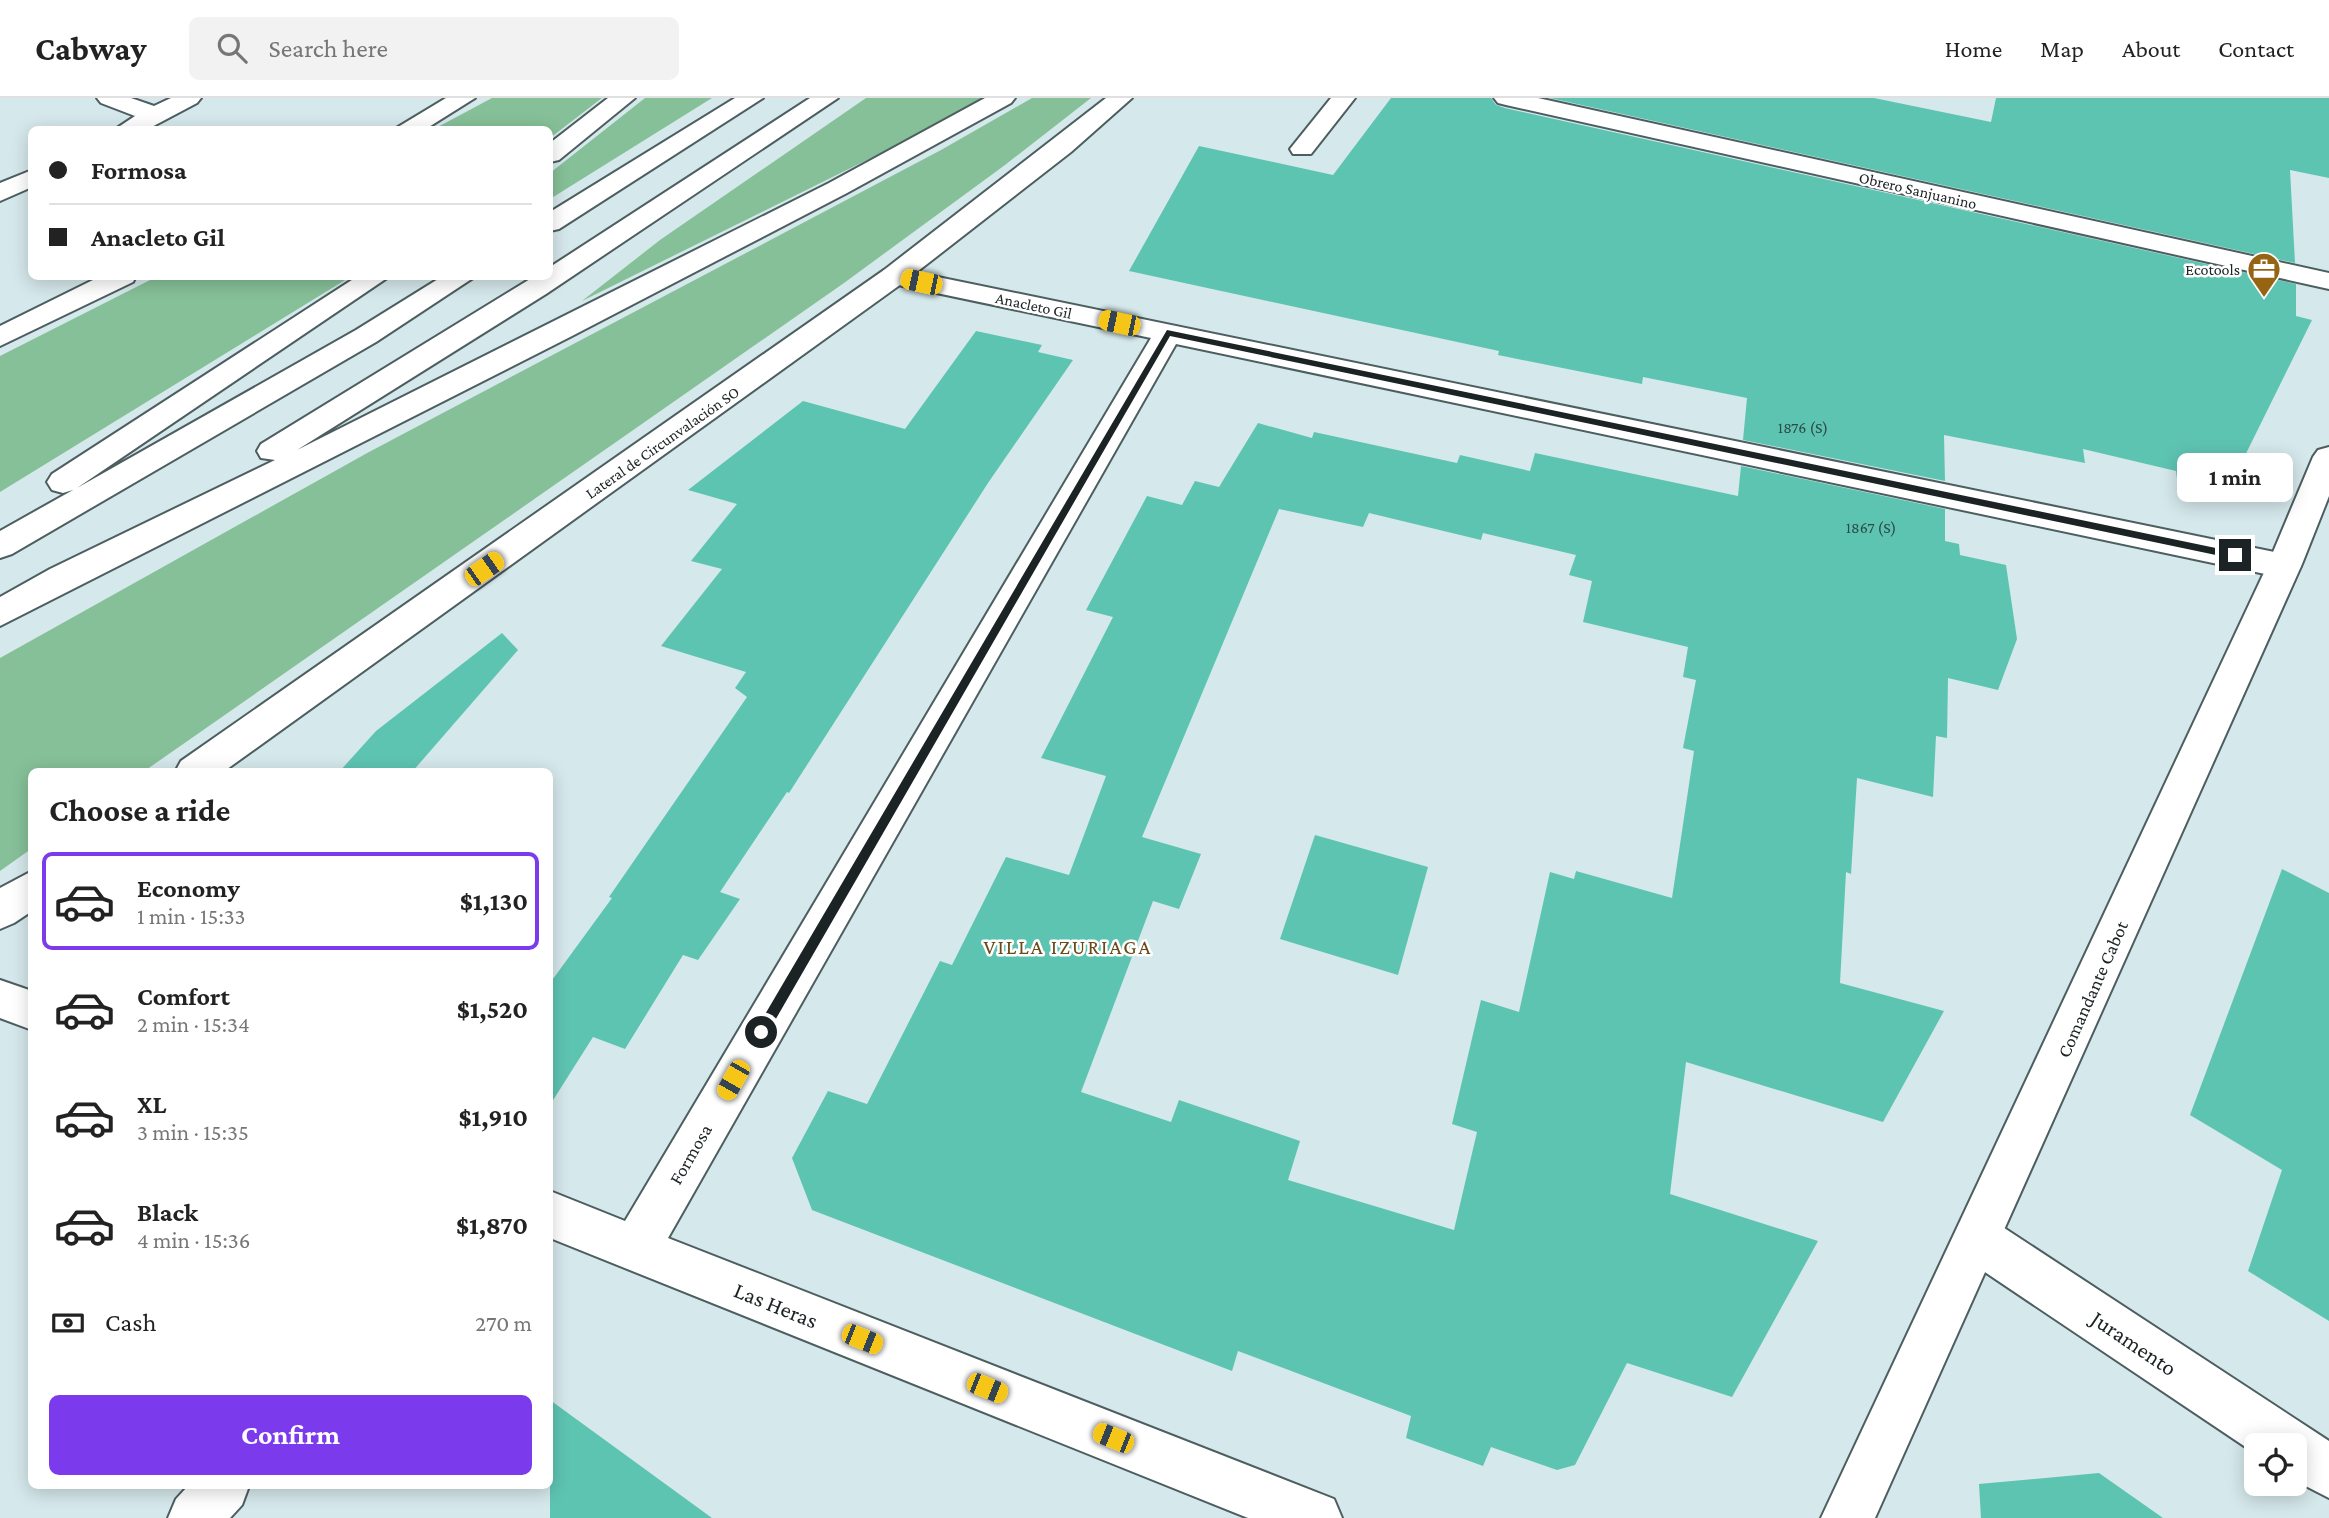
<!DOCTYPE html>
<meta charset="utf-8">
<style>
body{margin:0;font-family:"Crimson Pro",serif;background:#f2f2f2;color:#222;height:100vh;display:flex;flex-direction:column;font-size:26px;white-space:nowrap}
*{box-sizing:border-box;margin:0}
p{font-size:23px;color:#767676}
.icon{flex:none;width:38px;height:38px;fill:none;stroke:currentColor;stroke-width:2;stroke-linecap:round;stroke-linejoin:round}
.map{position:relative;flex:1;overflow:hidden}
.drawer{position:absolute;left:28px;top:670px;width:525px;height:721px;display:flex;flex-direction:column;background:#fff;border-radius:10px;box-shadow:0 4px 18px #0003}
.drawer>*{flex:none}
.banner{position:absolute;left:28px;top:28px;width:525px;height:154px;border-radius:10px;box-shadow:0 4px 18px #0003;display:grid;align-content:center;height:154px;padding:0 21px;background:#fff}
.fabs{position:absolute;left:2244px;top:1335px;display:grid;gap:14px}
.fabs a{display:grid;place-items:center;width:63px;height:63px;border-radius:10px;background:#fff;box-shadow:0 4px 18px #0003;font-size:35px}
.end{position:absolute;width:32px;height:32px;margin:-16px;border:9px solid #1c2324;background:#fff;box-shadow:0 0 0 4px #fff}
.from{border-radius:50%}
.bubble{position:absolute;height:49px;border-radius:10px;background:#fff;box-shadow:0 4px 18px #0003;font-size:23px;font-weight:700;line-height:49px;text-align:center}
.car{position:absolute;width:21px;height:42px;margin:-21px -10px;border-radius:9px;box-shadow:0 0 5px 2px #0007;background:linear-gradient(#f5c518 24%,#345 0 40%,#f5c518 0 76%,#345 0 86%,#f5c518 0)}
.banner b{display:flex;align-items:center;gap:24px;height:66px;font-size:26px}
.banner b+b{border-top:2px solid #e0e0e0}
.banner i{width:18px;height:18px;background:#222}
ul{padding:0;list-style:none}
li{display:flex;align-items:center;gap:21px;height:98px;margin:0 14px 10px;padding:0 7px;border:4px solid transparent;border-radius:10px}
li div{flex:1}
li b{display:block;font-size:26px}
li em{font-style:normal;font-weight:700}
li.selected{border-color:#7c3aed}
li>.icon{width:63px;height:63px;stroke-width:1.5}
h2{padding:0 21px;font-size:32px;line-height:84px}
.pay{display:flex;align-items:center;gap:18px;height:77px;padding:0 21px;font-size:26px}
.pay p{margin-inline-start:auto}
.primary-button{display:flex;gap:14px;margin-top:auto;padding:14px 21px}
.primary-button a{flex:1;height:80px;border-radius:10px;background:#7c3aed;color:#fff;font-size:28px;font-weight:700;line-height:80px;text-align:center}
header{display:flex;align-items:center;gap:42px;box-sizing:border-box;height:98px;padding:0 35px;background:#fff;border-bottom:2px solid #e0e0e0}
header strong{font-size:33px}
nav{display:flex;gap:38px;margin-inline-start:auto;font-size:24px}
.search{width:490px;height:63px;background:#f2f2f2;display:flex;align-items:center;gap:18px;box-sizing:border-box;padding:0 24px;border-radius:10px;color:#767676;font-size:26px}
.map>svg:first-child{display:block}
.green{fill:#86c098}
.building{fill:#5ec4b2;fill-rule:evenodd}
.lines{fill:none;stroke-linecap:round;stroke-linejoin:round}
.street-casing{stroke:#4d5e60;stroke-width:4}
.secondary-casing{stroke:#4d5e60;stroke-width:4}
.highway-casing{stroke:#4d5e60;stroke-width:4}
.street{fill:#fff;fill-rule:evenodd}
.secondary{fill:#fff;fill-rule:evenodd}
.highway{fill:#fff;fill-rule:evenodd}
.route{fill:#1c2324}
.labels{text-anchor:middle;stroke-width:5;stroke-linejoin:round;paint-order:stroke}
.far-street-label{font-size:16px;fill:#1c2324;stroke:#fff}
.far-poi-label{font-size:16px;fill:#1c2324;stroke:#fff;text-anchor:end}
.number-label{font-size:16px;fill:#2c4b48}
.street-label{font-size:19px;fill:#1c2324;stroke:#fff}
.neighbourhood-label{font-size:21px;letter-spacing:2px;fill:#6b4916;stroke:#fff}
.near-street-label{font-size:23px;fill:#1c2324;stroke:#fff}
</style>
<header>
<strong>Cabway</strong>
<div class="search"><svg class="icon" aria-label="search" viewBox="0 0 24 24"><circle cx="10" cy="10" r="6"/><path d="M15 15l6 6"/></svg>Search here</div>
<nav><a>Home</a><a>Map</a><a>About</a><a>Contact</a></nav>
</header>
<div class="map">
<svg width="2329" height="1420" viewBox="0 0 2329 1420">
<rect width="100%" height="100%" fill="#d5e8eb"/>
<g class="green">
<path d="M492,0H602L550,40V32L434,31Z"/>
<path d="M645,0H712L550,101V75Z"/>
<path d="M866,0H983L885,53L582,203L660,142Z"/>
<path d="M1032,0H1091L1005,67L844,185L143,674H32L31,751L0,773V560L369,354L941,52Z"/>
<path d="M156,179H350L0,394V258Z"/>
</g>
<g class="building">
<path d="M1391,0H1491L1496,7L1505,10L2296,186V218L2312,222L2225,398L2178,389L2176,373L2083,351L2085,365L1944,337L1945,383L1743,342L1747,300L1643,279L1642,286L1498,257L1499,253L1129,173L1199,48L1333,77Z"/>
<path d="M1550,0H1874L1991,24L1996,0H2329V80L2290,72L2295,165Z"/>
<path d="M976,233L1042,247L1038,254L1073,262L988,385L789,695L787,694L720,794L740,801L698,862L683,857L625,951L593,939L550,1007V885L612,800L609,799L747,599L735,590L746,574L661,548L722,471L691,463L737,406L688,392L803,303L905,331Z"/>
<path d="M1258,325L1312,340L1314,334L1457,365L1460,357L1530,373L1535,355L1738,398L1741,368L1945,411V443L1959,446L1960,457L2006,467L2017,541L1998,592L1948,580L1947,640L1936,638L1933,699L1857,680L1851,776L1846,774L1840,885L1944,913L1883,1024L1686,964L1670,1096L1818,1143L1732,1299L1627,1265L1575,1367L1557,1372L1491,1349L1483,1368L1406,1340L1411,1318L1238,1253L1232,1273L812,1112L792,1060L828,993L867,1006L940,863L952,867L1006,759L1069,777L1106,678L1041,660L1113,519L1086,512L1147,398L1182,407L1195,383L1219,389ZM1279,411L1363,429L1369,415L1481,442L1483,435L1576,457L1569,477L1592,483L1583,524L1688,549L1683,579L1696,582L1683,650L1694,653L1672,800L1576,773L1574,781L1550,774L1519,914L1481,902L1452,1026L1477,1034L1454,1132L1288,1082L1300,1043L1179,1002L1171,1024L1081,994L1153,803L1179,811L1201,756L1142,739Z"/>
<path d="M502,535L518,552L412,674H339L376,633Z"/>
<path d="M1315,737L1428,769L1398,877L1280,841Z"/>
<path d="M2282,771L2329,795V1223L2248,1173L2282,1072L2190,1017Z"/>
<path d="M550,1302L712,1420H550Z"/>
<path d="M2099,1375L2163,1420H1981L1979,1386Z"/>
</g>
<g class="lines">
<defs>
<g id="street">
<path d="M97,0H131L154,8L171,0H201L197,5L146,32H114L135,18L101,5Z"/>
<path d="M1331,0H1355L1311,56H1293L1290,51Z"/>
<path d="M1494,0H1538L2329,175V191L1506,7L1498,5Z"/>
<path d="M32,72V89L0,103V85Z"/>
<path d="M894,170L2284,456L2296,460L2301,468L2296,476L2284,480L1176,246L668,1140L1334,1401L1342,1420H1248L550,1140V1093L625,1123L1151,240L884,184L880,178L884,172Z"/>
<path d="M0,882L32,893V932L0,920Z"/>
<path d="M1978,1117L1995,1124L2329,1343V1400L2294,1382V1348H2256V1356L1961,1158L1954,1141L1961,1124Z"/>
<path d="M188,1388H249L242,1407L230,1420H168L176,1401Z"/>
</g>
<g id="secondary">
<path d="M446,0H475L424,32H393Z"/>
<path d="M1106,0H1132L1071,54L904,184L223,674H175L181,663L884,172Z"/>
<path d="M101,178H136L133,184L0,248V228Z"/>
<path d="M2329,349V398L2302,466L1875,1420H1821L2268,466L2313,359L2318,352Z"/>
<path d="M32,773V813L14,825L0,831V790Z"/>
</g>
<g id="highway">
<path d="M608,0H635L559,62L550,64V45Z"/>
<path d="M735,0H763L559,131L550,133V114Z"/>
<path d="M810,0H838L546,196L297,352L829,85L985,0H1015L1011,5L847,95L572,238L0,528V499L50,471L275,362L261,360L257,353L261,346L535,178H550V169Z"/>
<path d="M358,178H390L77,390L356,232L443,178H476L376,244L12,456L0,460V433L73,392L63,395L52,392L47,384L52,376Z"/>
</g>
</defs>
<use href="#street" class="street-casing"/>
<use href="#secondary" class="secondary-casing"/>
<use href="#highway" class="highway-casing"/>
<use href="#street" class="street"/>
<use href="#secondary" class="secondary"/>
<use href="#highway" class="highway"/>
</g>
<path class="route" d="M1167,232L2235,454L2240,457L2235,461L1170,238L766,938H757V930Z"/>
<defs>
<symbol id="office-pin" viewBox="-11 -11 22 30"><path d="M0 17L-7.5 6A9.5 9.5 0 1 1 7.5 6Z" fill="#956514" stroke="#fff"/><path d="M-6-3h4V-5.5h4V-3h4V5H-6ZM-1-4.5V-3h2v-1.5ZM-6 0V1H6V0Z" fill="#fff"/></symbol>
</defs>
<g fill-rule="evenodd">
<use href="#office-pin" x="2245" y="152" width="38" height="52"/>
</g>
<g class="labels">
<g class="far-street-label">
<text transform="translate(1918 92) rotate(13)" y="6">Obrero Sanjuanino</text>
<text transform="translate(1034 207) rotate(12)" y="6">Anacleto Gil</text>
<text transform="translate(662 344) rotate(-35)" y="6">Lateral de Circunvalación SO</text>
</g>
<g class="far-poi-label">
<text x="2240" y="177">Ecotools</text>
</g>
<g class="number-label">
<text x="1803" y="335">1876 (S)</text>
<text x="1871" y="435">1867 (S)</text>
</g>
<g class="street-label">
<text transform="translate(2092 891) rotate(-66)" y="7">Comandante Cabot</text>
<text transform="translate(690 1056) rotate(-60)" y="7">Formosa</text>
</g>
<g class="neighbourhood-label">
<text x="1068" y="856">VILLA IZURIAGA</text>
</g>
<g class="near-street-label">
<text transform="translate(776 1207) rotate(22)" y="8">Las Heras</text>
<text transform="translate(2134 1245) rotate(34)" y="8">Juramento</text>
</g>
</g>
</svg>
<div class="fabs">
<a><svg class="icon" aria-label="locate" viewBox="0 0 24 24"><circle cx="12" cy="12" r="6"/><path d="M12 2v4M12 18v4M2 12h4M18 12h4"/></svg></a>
</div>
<i class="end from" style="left:761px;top:934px"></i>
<i class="end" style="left:2235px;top:457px"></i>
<div class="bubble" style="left:2177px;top:355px;width:116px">1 min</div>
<i class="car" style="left:921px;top:184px;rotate:282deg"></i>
<i class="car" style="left:1119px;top:225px;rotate:282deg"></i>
<i class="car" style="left:484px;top:471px;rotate:55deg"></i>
<i class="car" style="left:733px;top:982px;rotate:210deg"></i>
<i class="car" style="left:862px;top:1241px;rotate:112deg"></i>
<i class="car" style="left:987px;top:1290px;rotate:112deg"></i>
<i class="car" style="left:1113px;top:1340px;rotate:292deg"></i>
<div class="banner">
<b><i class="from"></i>Formosa</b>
<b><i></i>Anacleto Gil</b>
</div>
<section class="drawer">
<h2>Choose a ride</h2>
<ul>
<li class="selected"><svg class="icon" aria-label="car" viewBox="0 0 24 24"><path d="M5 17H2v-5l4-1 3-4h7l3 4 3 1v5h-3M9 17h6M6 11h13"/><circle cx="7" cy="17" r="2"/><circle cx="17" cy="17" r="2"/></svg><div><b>Economy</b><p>1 min · 15:33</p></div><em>$1,130</em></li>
<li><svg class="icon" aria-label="car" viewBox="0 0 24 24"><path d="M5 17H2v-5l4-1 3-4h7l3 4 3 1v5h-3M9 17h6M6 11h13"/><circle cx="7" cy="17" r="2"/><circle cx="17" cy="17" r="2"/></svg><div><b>Comfort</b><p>2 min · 15:34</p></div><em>$1,520</em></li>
<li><svg class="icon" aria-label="car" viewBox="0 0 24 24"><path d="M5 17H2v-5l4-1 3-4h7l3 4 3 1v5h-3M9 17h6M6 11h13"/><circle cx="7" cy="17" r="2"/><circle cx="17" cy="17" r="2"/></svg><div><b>XL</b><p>3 min · 15:35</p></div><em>$1,910</em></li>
<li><svg class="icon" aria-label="car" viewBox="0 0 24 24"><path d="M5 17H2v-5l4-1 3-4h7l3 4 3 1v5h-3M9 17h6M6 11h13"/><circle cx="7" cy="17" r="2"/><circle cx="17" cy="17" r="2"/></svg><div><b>Black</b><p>4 min · 15:36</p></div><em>$1,870</em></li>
</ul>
<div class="pay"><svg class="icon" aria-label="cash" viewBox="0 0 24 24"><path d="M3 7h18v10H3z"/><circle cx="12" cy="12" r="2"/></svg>Cash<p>270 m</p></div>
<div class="primary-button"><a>Confirm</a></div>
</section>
</div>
